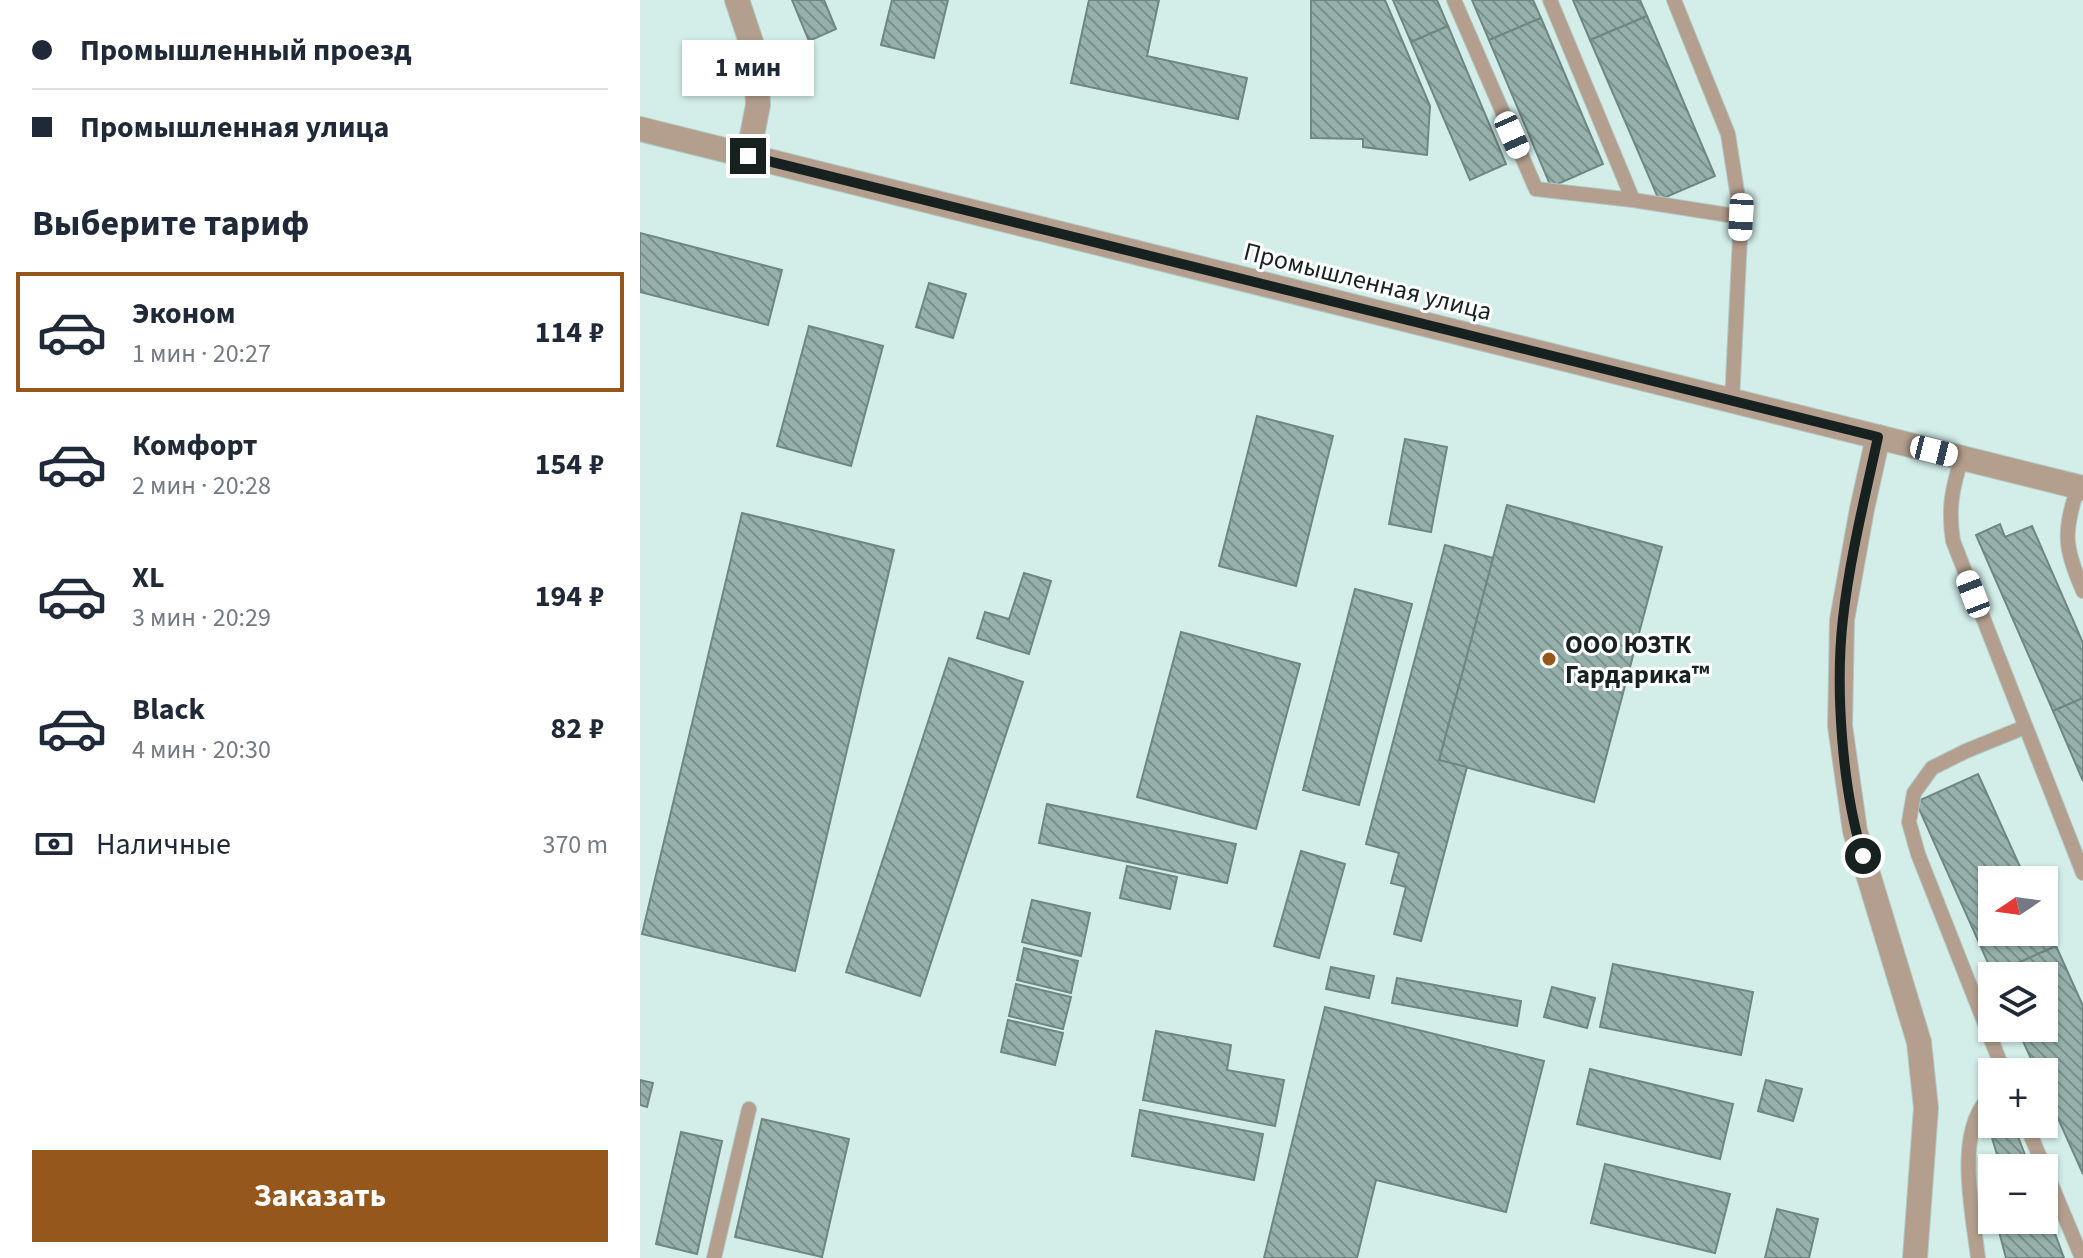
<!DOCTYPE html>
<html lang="ru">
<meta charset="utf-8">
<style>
body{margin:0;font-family:"Source Sans 3",sans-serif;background:#f2f2f3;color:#1f2937;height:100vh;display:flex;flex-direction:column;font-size:30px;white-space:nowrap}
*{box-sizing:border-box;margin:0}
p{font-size:26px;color:#747a83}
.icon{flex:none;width:44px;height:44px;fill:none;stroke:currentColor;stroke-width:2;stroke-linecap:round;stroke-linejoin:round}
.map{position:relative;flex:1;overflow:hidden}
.sheet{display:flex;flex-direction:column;background:#fff;width:640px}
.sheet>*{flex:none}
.guide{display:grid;align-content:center;height:176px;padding:0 32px;background:#fff}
.needle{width:52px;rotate:257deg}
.tools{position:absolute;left:1338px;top:866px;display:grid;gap:16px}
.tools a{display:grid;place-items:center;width:80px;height:80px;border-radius:0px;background:#fff;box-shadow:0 2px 6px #0004;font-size:40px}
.end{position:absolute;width:36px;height:36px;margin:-18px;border:10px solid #172120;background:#fff;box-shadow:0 0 0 4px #fff}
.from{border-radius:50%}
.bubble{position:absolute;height:56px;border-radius:0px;background:#fff;box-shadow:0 2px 6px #0004;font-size:26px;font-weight:700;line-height:56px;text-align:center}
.car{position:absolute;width:24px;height:48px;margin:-24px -12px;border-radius:10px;box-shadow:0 0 6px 2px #0007;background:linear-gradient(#fff 24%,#345 0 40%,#fff 0 76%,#345 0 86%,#fff 0)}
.guide b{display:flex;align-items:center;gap:28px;height:76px;font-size:30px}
.guide b+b{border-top:2px solid #e0e1e3}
.guide i{width:20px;height:20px;background:#1f2937}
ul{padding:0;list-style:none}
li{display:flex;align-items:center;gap:24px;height:120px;margin:0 16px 12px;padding:0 16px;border:4px solid transparent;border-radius:0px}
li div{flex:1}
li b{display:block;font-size:30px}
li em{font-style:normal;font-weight:700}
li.active{border-color:#95571c}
li>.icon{width:72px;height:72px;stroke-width:1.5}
h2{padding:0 32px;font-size:36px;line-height:96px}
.pay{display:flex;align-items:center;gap:20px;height:88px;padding:0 32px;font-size:30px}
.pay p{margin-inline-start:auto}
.primary-button{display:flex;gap:16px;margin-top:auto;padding:16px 32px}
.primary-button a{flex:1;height:92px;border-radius:0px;background:#95571c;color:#fff;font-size:32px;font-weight:700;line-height:92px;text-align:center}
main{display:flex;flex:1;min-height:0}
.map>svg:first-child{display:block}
.building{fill:url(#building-back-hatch);stroke:#6e8782;stroke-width:2}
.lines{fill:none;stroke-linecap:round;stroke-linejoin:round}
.service-casing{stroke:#b1c9c5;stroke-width:16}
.minor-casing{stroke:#b1c9c5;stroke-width:26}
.tertiary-casing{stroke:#b1c9c5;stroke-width:26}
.service{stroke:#b49f8e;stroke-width:14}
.minor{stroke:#b49f8e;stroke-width:24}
.tertiary{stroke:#b49f8e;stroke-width:24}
.route{stroke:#172120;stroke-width:10}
.poi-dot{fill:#95571c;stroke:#fff;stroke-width:3}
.labels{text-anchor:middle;stroke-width:6;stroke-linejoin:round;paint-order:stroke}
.street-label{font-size:26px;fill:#172120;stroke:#fff}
.poi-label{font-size:26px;font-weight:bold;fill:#172120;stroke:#fff;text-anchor:start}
</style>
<main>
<section class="sheet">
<div class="guide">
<b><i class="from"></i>Промышленный проезд</b>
<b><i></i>Промышленная улица</b>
</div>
<h2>Выберите тариф</h2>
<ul>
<li class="active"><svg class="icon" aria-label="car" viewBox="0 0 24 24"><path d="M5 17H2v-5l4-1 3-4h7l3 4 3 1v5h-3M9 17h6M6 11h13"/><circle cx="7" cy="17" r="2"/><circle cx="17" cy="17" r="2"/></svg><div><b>Эконом</b><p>1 мин · 20:27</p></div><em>114 ₽</em></li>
<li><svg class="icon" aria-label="car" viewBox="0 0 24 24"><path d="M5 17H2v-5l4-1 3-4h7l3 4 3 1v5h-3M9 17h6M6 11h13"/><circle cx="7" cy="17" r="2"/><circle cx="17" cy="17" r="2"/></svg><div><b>Комфорт</b><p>2 мин · 20:28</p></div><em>154 ₽</em></li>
<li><svg class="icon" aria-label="car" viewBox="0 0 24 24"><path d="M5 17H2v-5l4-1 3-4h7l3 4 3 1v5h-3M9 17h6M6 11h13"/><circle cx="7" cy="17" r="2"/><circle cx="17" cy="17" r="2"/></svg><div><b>XL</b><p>3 мин · 20:29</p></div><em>194 ₽</em></li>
<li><svg class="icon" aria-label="car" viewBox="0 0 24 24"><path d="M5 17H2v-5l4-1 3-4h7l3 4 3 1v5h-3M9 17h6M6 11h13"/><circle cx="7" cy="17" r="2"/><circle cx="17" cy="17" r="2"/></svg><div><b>Black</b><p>4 мин · 20:30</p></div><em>82 ₽</em></li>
</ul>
<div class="pay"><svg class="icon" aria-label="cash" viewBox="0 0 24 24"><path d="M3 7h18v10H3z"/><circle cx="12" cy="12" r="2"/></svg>Наличные<p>370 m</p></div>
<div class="primary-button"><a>Заказать</a></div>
</section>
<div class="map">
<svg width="1443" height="1258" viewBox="0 0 1443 1258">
<defs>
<pattern id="building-back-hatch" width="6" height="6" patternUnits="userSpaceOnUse" patternTransform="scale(2)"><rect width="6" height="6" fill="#96b1ab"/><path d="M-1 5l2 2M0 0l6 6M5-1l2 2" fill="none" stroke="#79908b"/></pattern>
</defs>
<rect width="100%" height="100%" fill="#d3eee9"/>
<g class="building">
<path d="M152,0H184L196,29L169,41Z"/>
<path d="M252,0H308L294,58L241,45Z"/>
<path d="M449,0H519L507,56L607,78L598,119L431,83Z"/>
<path d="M671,0H745L790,106L787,155L723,147V139L671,138Z"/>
<path d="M753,0H797L808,26L771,42Z"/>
<path d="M832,0H893L901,18L849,40Z"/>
<path d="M933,0H1000L1007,16L950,40Z"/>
<path d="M1007,16L1075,176L1019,200L950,40Z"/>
<path d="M901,18L963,164L911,187L849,40Z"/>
<path d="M808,26L866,164L830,180L771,42Z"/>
<path d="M0,233L142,270L128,325L0,292Z"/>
<path d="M289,283L326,294L313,338L276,327Z"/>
<path d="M169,326L243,346L211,466L137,446Z"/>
<path d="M617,416L693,436L656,586L579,566Z"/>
<path d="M765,439L807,447L791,532L749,524Z"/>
<path d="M867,505L1022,547L954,802L799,760Z"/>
<path d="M102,513L254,550L155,971L2,934Z"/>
<path d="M1360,524L1365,537L1392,526L1443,643V698L1413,711L1336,535Z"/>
<path d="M805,545L853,558L799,760L827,767L781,941L754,934L766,887L751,883L759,853L726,844Z"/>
<path d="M384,573L411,581L389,654L337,638L345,612L369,619Z"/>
<path d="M715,589L772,604L719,805L663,790Z"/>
<path d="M541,632L660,664L616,829L497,797Z"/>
<path d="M309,658L383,682L280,996L206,972Z"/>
<path d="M1443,698V781L1413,711Z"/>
<path d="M1338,774L1386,880H1352V932H1404V920L1416,946L1353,974L1276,802Z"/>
<path d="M407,804L596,844L587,883L399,843Z"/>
<path d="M661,851L705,864L679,958L634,946Z"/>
<path d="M487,866L537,877L530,909L480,898Z"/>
<path d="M392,900L450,913L441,956L382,942Z"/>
<path d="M1416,946L1443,1006V1174L1404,1087V1072H1397L1377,1028H1404V976L1353,974Z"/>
<path d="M384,948L438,961L431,993L377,980Z"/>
<path d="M973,964L1113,992L1101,1055L960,1027Z"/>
<path d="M691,967L734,976L729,998L686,989Z"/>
<path d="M757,978L881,1001L877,1026L752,1003Z"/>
<path d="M376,984L431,997L423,1029L369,1016Z"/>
<path d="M912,987L955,998L947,1028L904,1017Z"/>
<path d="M685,1007L904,1061L866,1212L736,1180L717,1258H624Z"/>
<path d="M368,1020L423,1033L415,1065L361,1052Z"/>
<path d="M516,1031L591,1045L587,1070L644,1080L635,1126L503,1100Z"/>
<path d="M950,1069L1093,1104L1080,1159L937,1124Z"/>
<path d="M0,1080L13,1083L7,1107L0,1105Z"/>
<path d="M1126,1080L1162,1089L1153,1121L1118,1111Z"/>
<path d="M500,1110L623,1134L614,1180L492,1156Z"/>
<path d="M122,1119L209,1139L182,1257L95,1237Z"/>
<path d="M1374,1126L1390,1168H1361L1350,1131Z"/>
<path d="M41,1132L82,1141L57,1254L16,1244Z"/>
<path d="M965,1164L1090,1194L1075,1253L951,1223Z"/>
<path d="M1404,1204L1424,1258H1366L1356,1220H1404Z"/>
<path d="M1137,1209L1178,1219L1169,1258H1125Z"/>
</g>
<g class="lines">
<defs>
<g id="service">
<path d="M814,0L896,189L993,200L910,0"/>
<path d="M1034,0L1088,134L1101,217L1092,401"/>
<path d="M993,200L1101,217"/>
<path d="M1322,458C1312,487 1308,510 1313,541L1443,873"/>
<path d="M1438,487C1423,533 1424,546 1443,591"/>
<path d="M1364,1072L1278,854L1269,822L1274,793L1292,768L1326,751L1385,727"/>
<path d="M1386,1124L1442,1258"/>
<path d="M74,1258L109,1109"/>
<path d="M1338,1258C1333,1214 1313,1128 1352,1095"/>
</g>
<g id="minor">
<path d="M97,0L116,57L118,105L108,156"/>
<path d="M1238,437L1222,509L1202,620L1200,726L1215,831L1279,1042L1286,1108L1275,1258"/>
</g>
<path id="tertiary" d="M0,129L1443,488"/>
</defs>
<use href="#service" class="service-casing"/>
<use href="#minor" class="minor-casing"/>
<use href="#tertiary" class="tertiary-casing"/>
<use href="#service" class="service"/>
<use href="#minor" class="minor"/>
<use href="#tertiary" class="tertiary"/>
</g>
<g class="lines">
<path class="route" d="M108,156L1238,437C1225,497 1210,557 1203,618C1195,688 1202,789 1223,856"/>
</g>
<circle class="poi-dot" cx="909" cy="659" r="8"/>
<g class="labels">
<g class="street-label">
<text transform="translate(728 281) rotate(14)" y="9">Промышленная улица</text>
</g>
<g class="poi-label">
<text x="925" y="653">ООО ЮЗТК<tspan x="925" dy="30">Гардарика™</tspan></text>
</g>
</g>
</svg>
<div class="tools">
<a><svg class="needle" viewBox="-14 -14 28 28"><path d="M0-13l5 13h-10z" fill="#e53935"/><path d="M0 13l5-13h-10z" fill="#747a83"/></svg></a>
<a><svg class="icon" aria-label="layers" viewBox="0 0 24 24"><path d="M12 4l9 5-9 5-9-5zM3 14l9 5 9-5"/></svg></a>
<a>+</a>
<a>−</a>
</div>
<i class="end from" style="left:1223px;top:856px"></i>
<i class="end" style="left:108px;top:156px"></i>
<div class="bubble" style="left:42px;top:40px;width:132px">1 мин</div>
<i class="car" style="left:872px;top:135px;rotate:156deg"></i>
<i class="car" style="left:1101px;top:217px;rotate:183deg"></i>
<i class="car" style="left:1294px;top:451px;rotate:104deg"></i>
<i class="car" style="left:1333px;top:594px;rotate:339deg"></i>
</div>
</main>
